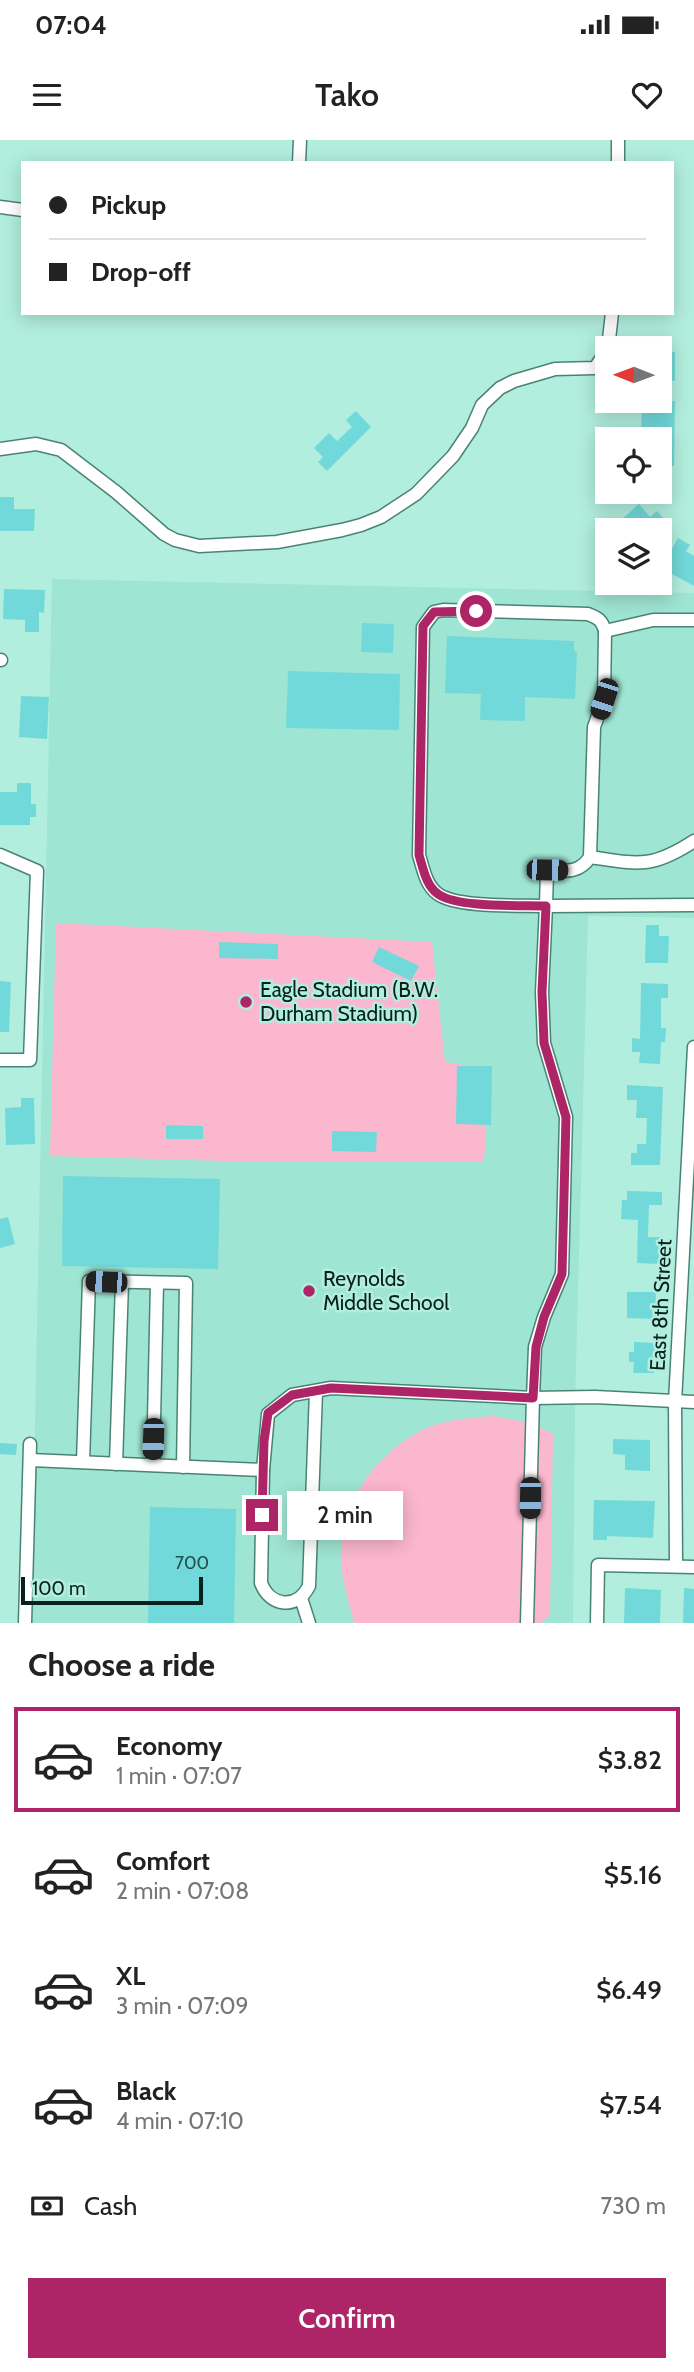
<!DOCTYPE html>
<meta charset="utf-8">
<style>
body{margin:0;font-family:Cabin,sans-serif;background:#f6f6f6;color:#222;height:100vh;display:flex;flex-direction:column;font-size:26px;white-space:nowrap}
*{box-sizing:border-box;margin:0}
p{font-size:23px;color:#767676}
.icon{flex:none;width:38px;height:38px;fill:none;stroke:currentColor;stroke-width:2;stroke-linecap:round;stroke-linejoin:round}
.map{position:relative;height:1483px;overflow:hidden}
.drawer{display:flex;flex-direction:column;background:#fff;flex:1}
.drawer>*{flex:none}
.guide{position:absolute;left:21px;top:21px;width:653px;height:154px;border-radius:0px;box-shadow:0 4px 18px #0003;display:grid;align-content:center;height:154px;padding:0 28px;background:#fff}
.needle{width:46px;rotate:271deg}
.buttons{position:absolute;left:595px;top:196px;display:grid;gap:14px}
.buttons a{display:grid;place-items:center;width:77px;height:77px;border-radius:0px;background:#fff;box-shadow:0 4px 18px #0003;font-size:35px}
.scale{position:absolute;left:21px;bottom:18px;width:182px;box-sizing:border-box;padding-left:7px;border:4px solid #09211c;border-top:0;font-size:19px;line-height:24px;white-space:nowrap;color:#09211c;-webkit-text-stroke:5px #b2eede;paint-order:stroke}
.end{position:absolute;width:32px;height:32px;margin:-16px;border:9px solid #ae2567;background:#fff;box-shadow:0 0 0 4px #fff}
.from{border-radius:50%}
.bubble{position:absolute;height:49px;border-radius:0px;background:#fff;box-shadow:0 4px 18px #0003;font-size:23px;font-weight:600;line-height:49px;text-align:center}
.car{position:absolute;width:21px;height:42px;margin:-21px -10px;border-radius:9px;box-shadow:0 0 5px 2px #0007;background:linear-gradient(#222 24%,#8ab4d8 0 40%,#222 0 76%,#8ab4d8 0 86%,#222 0)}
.guide b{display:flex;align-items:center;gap:24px;height:66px;font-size:26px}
.guide b+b{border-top:2px solid #e0e0e0}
.guide i{width:18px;height:18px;background:#222}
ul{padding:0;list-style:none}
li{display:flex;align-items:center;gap:21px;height:105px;margin:0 14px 10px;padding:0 14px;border:4px solid transparent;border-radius:0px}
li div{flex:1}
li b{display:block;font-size:26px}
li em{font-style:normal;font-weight:600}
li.current{border-color:#ae2567}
li>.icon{width:63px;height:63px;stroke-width:1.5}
h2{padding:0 28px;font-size:32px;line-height:84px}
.pay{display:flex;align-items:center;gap:18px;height:77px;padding:0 28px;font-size:26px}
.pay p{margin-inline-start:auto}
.action{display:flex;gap:14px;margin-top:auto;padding:14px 28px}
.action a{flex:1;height:80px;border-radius:0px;background:#ae2567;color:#fff;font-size:28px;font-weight:600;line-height:80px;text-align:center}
.status{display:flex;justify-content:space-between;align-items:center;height:49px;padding:0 35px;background:#fff;direction:ltr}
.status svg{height:19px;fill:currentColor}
header{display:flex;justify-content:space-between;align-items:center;height:91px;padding:0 28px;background:#fff;font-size:32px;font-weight:600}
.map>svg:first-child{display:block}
.built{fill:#9fe5d3}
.green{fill:#fab7ce}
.building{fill:#72d9da}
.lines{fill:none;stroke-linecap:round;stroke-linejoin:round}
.minor-casing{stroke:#4a8375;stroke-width:15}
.minor{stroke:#fff;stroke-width:12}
.route{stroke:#ae2567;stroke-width:9}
.poi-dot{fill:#ae2567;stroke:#b2eede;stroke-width:2.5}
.labels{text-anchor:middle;stroke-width:5;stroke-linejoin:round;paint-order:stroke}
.number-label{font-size:18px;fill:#234f4c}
.poi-label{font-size:21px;fill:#09211c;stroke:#b2eede;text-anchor:start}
.street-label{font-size:21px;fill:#09211c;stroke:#b2eede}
</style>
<div class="status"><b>07:04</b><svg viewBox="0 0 49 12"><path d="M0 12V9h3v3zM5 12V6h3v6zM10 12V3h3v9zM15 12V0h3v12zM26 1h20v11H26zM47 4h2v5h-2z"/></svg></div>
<header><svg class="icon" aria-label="menu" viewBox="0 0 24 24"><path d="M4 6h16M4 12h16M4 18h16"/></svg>Tako<svg class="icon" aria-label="heart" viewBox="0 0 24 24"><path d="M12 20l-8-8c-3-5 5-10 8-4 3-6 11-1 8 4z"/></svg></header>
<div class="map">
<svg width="694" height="1483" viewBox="0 0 694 1483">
<rect width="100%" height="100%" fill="#b2eede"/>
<path class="built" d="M52,439L694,453V778L588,776L575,1267L573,1483H31Z"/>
<g class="green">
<path d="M56,783L432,802L445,922L490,928L484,1021H226L50,1016Z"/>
<path d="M493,1276L530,1283L553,1294L550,1475L541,1483H354C348,1458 339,1434 341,1408C345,1355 381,1308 429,1287C449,1279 472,1278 493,1276Z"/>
</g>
<g class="building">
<path d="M660,211L675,212V241L660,240Z"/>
<path d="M642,261H675L674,326H660V294L641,293Z"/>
<path d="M356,271L371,287L327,331L318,322L323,317L314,308L329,293L337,301L352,287L346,280Z"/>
<path d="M0,357H14V369H35L34,391H0Z"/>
<path d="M639,364L650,377L657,371L666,381L655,390H610Z"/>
<path d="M678,398L690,405L686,411L694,416V446L661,428Z"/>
<path d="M4,449L45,450L44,473L39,472V492H25V480L3,479Z"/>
<path d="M362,483L394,484L393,513L361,512Z"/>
<path d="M447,496L574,501V511L577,512L575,559L525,557V581L480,580L481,554L445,553Z"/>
<path d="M288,531L400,534L399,590L286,588Z"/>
<path d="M21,556L49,557L47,599L19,597Z"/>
<path d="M17,643H31V664H36V677H30V685H0V652H17Z"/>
<path d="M646,785H659V796H669L668,823H645Z"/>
<path d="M219,802L278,804V819L219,818Z"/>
<path d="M379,807L419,826L411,841L372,822Z"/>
<path d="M0,841L11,842L9,892H0Z"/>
<path d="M641,843L668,844V858H661V888H666L665,902H661L660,924L639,923L640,912H632V898L640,899Z"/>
<path d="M457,926H492L491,985L456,984Z"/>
<path d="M627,945L663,947L660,1025H631V1013H637V1004H646L647,978H636L637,960H627Z"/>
<path d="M21,958H34L35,1004L6,1005L5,968L21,967Z"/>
<path d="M166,985L203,986V999H166Z"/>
<path d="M332,991L377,992L376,1012L332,1011Z"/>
<path d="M63,1036L220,1039L218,1129L62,1126Z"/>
<path d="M627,1051L662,1052V1065H649L648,1097H660L659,1124L637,1123L638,1080L621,1079L622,1060H627Z"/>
<path d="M8,1077L15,1104L0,1108V1079Z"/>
<path d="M627,1152H656L655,1179L627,1178Z"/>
<path d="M634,1202L655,1203L654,1233H633L634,1222H629V1212H634Z"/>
<path d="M613,1299L650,1300V1331L625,1330V1315L613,1314Z"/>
<path d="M0,1303L17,1304L16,1315L0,1314Z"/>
<path d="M594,1360L655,1361L653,1398L607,1396V1400H593Z"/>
<path d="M150,1367L236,1369L234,1483H148Z"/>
<path d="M625,1448L661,1450L660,1483H624Z"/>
<path d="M684,1448L694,1449V1483H683Z"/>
</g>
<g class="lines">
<defs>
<g id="minor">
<path d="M299,23L300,0"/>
<path d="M618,23V0"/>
<path d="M0,67L23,70"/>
<path d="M608,208L612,173"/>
<path d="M0,309L36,304L61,310L116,352L164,394L175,400L199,406L277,402L342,390L361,385L381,377L416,354L453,316L472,288L482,265L500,248L514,241L555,229L595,228L607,210"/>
<path d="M443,470L588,474C598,478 602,480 605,491L604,559L594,587L590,717C579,734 565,731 547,730L546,766C521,765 457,768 438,754C426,746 423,728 419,715L423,487L434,472Z"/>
<path d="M605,491L653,480H694"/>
<path d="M0,520H1"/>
<path d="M0,715L37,731L30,920H0"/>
<path d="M590,717C638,724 651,729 694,701"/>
<path d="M694,765L546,766L542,852L544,903L566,977L562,1134L544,1177L535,1207L533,1258L595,1257L694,1262"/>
<path d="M30,1320L263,1330L268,1274L292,1255L331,1248L533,1258L527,1483"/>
<path d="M83,1322L89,1141L186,1143L183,1327"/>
<path d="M116,1324L122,1142"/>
<path d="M153,1325L157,1143"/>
<path d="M263,1330L261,1443C270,1467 297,1470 309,1446L316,1251"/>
<path d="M676,1426L675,1262L694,907"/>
<path d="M301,1458L309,1483"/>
<path d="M25,1483L30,1304"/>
<path d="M597,1483L598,1425L694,1427"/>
</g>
</defs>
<use href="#minor" class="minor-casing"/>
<use href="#minor" class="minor"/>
</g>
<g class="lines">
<path class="route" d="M262,1375L264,1301L268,1273L292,1255L331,1248L533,1258L536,1207L544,1177L562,1134L566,977L544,903L542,852L546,766C521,765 457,768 438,754C426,746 423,728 419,715L423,486L434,472L476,471"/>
</g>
<g class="poi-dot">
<circle cx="246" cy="862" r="7"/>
<circle cx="309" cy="1151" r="7"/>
</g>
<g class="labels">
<g class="number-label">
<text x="192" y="1429">700</text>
</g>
<g class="poi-label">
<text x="260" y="857">Eagle Stadium (B.W.<tspan x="260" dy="24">Durham Stadium)</tspan></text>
<text x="323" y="1146">Reynolds<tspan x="323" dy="24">Middle School</tspan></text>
</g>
<g class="street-label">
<text transform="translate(661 1165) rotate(-87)" y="7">East 8th Street</text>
</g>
</g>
</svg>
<div class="buttons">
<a><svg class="needle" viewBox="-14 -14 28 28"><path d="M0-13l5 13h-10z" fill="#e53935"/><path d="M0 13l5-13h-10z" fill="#767676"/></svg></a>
<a><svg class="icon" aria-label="locate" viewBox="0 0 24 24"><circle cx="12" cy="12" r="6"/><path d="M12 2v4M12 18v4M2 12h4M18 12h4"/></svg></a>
<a><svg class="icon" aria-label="layers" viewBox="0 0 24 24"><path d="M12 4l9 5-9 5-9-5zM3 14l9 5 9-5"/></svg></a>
</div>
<div class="scale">100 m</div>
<i class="end from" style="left:476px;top:471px"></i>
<i class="end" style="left:262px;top:1375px"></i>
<div class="bubble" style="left:287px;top:1351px;width:116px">2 min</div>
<i class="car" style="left:604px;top:559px;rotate:198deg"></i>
<i class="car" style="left:547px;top:730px;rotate:91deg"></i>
<i class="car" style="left:106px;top:1142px;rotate:272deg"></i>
<i class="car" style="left:153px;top:1299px;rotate:182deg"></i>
<i class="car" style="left:530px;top:1358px;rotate:181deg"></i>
<div class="guide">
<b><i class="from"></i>Pickup</b>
<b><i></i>Drop-off</b>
</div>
</div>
<section class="drawer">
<h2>Choose a ride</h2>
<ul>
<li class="current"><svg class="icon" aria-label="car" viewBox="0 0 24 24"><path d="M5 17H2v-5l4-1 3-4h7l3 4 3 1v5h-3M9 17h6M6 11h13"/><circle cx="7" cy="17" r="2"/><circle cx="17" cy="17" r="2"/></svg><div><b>Economy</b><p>1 min · 07:07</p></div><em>$3.82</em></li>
<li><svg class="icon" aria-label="car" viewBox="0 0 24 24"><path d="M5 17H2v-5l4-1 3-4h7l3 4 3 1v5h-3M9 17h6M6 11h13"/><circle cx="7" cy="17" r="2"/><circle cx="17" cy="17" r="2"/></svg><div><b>Comfort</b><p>2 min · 07:08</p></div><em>$5.16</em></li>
<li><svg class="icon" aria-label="car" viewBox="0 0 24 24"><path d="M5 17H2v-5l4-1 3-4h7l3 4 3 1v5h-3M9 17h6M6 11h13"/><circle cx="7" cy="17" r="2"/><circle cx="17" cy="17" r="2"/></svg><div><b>XL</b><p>3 min · 07:09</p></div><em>$6.49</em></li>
<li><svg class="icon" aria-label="car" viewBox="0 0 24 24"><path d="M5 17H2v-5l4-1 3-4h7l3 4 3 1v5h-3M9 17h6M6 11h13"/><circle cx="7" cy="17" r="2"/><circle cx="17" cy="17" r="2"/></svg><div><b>Black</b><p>4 min · 07:10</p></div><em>$7.54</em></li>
</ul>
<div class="pay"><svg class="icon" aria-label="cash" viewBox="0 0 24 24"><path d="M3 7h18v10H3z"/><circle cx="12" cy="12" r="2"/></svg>Cash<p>730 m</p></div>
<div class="action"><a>Confirm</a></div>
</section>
